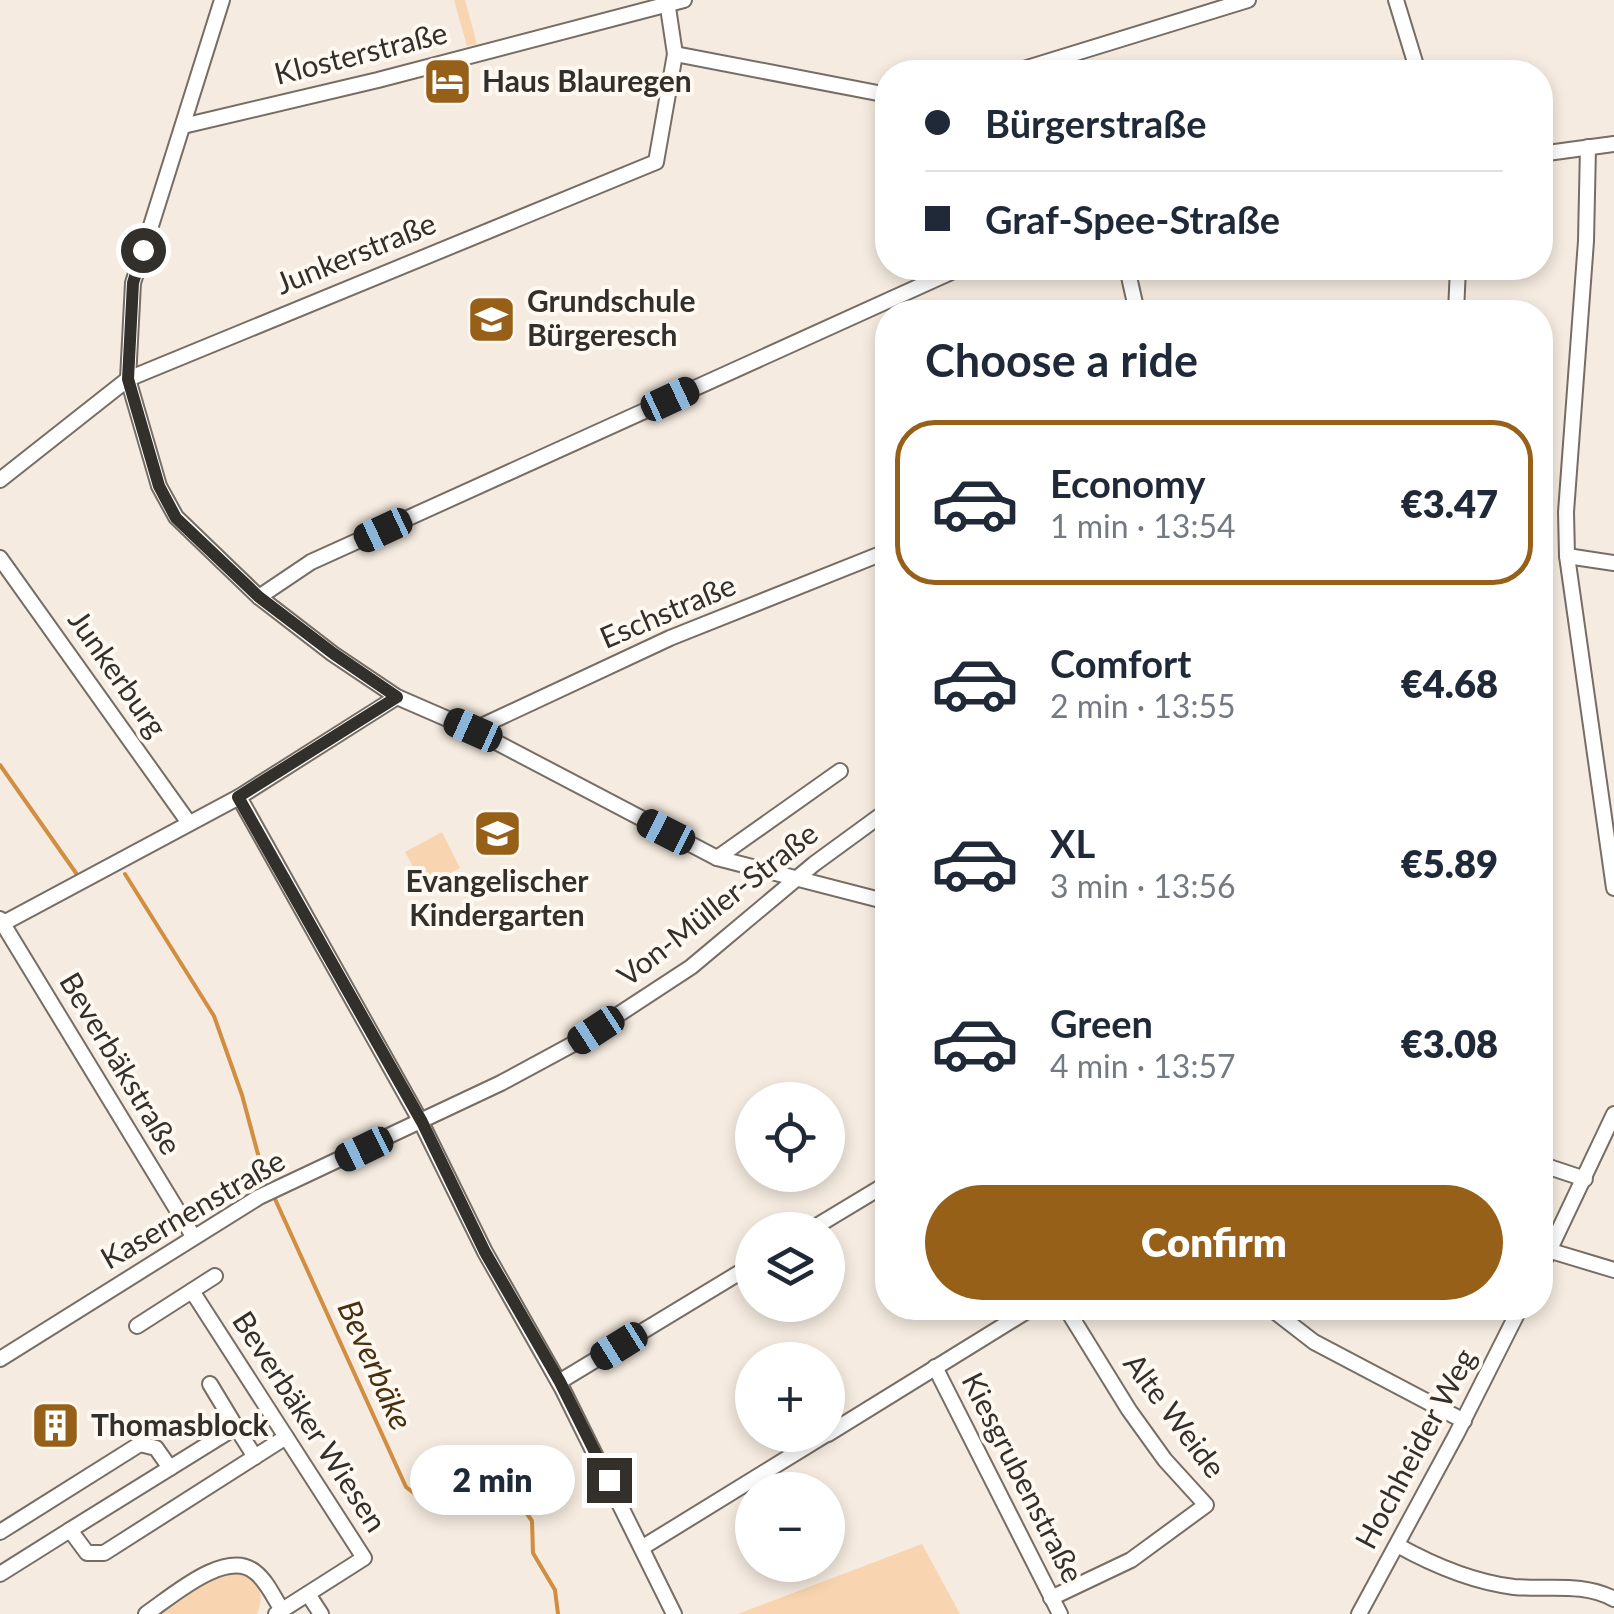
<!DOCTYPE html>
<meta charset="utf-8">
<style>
body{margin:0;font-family:Lato,sans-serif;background:#f6f6f7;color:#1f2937;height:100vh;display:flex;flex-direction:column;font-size:38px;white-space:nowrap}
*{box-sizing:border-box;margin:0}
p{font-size:32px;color:#747a83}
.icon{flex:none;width:55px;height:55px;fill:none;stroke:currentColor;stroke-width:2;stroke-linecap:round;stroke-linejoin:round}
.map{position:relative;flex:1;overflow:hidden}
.details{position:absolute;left:875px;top:300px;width:678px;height:1020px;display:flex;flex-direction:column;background:#fff;border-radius:40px;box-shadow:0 5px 15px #0003}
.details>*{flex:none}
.banner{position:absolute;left:875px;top:60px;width:678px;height:220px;border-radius:40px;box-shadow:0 5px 15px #0003;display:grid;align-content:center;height:220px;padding:0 50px;background:#fff}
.buttons{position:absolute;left:735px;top:1082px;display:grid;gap:20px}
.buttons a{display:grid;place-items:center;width:110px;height:110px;border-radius:50%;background:#fff;box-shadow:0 5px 15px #0003;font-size:50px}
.end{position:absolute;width:45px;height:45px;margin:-22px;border:12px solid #332f2b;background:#fff;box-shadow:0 0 0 5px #fff}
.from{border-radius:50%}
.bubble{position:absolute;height:70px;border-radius:35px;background:#fff;box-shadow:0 5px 15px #0003;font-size:32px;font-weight:800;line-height:70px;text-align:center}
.car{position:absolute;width:30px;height:60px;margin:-30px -15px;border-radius:12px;box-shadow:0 0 8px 2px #0007;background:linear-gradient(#222 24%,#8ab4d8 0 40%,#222 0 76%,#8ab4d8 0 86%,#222 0)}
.banner b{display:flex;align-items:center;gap:35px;height:95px;font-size:38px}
.banner b+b{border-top:2px solid #e0e1e3}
.banner i{width:25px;height:25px;background:#1f2937}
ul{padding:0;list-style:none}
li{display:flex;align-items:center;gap:30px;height:165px;margin:0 20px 15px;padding:0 30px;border:5px solid transparent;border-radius:40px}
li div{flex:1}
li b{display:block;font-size:38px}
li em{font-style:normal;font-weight:800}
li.on{border-color:#976019}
li>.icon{width:90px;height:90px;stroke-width:1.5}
h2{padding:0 50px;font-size:45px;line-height:120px}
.action{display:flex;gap:20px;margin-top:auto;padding:20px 50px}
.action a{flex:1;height:115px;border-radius:60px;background:#976019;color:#fff;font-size:40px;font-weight:800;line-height:115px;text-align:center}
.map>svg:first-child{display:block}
.green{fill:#f8d5b0}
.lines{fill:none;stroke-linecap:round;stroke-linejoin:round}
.stream{stroke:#d18e40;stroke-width:4}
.minor-casing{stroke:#766d64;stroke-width:18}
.minor{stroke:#fff;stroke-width:14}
.route{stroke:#332f2b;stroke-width:12}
.labels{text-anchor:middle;stroke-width:8;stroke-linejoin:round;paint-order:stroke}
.street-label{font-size:30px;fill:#332f2b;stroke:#fff9f2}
.poi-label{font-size:30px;font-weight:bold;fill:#332f2b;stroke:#fff9f2;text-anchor:start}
.water-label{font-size:32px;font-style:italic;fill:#4a2f0e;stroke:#fff9f2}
</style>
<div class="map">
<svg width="1614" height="1614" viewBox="0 0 1614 1614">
<rect width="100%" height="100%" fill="#f5ebe0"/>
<g class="green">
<path d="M454,0H465L477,44L467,46Z"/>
<path d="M442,832L460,868L424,887L405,852Z"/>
<path d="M922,1544L960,1614H738Z"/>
<path d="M235,1570C256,1579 267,1591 257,1614H157L217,1575Z"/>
</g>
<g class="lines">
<g class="stream">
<path d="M0,765L76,873"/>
<path d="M125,874L214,1016L242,1095L265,1180"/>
<path d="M275,1199L406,1487L434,1509L460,1486L523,1508L532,1521L533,1553L555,1590L558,1614"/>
</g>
<defs>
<g id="minor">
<path d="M222,0L133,283L128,379L159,486L176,517L259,597L333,654L397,697L473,730L717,858L888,902"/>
<path d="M1396,0L1418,72"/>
<path d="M667,1L675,54L888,95"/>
<path d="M1062,58L1067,72"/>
<path d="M1014,72L1248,0"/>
<path d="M183,126L378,80L684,0"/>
<path d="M1588,147L1586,241L1566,512L1567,556L1614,888"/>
<path d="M1540,154L1614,144"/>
<path d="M1127,268L1137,312"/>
<path d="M1456,312L1458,268"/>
<path d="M0,480L128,379L656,162L675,54"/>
<path d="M1567,556L1614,563"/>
<path d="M0,558L189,823"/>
<path d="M259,597L311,562L960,268"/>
<path d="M473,730L670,638L888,551"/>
<path d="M239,797L421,1122L485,1252L562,1388L674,1614"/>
<path d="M717,858L840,771"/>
<path d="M0,919L193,1236"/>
<path d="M0,925L239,797L397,697"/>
<path d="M1540,1164L1585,1179"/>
<path d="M810,1230L888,1183"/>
<path d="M1551,1251L1614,1270"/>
<path d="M1540,1270L1614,1114"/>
<path d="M192,1291L364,1558L276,1614"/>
<path d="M1270,1308L1314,1342L1464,1421"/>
<path d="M137,1326L215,1276"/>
<path d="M0,1359L259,1197L501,1083L575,1043L691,967L814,864L888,810"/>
<path d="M935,1367L1060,1614"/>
<path d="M559,1382L752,1265"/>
<path d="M210,1384L236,1427"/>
<path d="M828,1434L1032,1308"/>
<path d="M70,1530L236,1427L255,1457"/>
<path d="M0,1532L140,1444L156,1448L170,1468"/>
<path d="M1397,1545C1433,1565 1473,1582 1514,1587C1548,1590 1583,1582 1614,1599"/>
<path d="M643,1547L825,1435"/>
<path d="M0,1574L70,1530L87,1553H104L286,1437"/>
<path d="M308,1594L321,1614"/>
<path d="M1051,1598L1131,1560L1206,1505L1165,1460L1129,1410L1066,1308"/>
<path d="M146,1614C171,1597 226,1548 255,1572C267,1581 274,1598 282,1610"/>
<path d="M1359,1614L1456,1435L1520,1308"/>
</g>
</defs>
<use href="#minor" class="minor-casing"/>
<use href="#minor" class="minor"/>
</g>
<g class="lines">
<path class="route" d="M143,250L133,283L128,379L159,486L176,518L259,597L334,654L397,697L238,797L422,1122L485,1252L560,1382L609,1480"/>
</g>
<defs>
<symbol id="hotel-square" viewBox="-11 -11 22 22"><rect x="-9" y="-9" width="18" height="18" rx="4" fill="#976019" stroke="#fff9f2"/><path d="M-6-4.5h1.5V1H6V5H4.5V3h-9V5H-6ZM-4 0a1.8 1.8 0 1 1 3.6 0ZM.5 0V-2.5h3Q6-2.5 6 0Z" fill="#fff"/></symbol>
<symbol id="school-square" viewBox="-11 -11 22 22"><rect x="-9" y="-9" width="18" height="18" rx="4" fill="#976019" stroke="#fff9f2"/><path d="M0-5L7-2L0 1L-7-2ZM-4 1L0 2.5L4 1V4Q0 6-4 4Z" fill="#fff"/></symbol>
<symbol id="building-square" viewBox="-11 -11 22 22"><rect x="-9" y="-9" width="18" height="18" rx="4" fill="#976019" stroke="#fff9f2"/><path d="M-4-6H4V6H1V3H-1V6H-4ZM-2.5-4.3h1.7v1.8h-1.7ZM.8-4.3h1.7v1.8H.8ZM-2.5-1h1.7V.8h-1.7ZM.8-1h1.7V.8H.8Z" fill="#fff"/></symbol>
</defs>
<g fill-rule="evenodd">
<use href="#hotel-square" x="420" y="54" width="55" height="55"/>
<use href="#school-square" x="464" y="292" width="55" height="55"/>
<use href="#school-square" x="470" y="806" width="55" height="55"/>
<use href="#building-square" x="28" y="1398" width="55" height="55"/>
</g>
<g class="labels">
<g class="street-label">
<text transform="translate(361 54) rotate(-14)" y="10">Klosterstraße</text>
<text transform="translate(356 254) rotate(-22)" y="10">Junkerstraße</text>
<text transform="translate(668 612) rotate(-23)" y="10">Eschstraße</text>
<text transform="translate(117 674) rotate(55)" y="10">Junkerburg</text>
<text transform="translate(718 905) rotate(-38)" y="10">Von-Müller-Straße</text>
<text transform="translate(120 1064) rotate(59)" y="10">Beverbäkstraße</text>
<text transform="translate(193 1210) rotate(-30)" y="10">Kasernenstraße</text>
<text transform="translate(1174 1416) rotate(53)" y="10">Alte Weide</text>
<text transform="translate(309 1422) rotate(57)" y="10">Beverbäker Wiesen</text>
<text transform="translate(1416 1449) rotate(-62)" y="10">Hochheider Weg</text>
<text transform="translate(1022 1478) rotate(63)" y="10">Kiesgrubenstraße</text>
</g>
<g class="poi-label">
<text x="482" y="92">Haus Blauregen</text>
<text x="527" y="312">Grundschule<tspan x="527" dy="34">Bürgeresch</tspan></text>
<text x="497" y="892" text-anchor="middle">Evangelischer<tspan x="497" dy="34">Kindergarten</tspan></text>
<text x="91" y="1436">Thomasblock</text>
</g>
<g class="water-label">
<text transform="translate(375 1365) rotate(66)" y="11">Beverbäke</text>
</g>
</g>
</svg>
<div class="buttons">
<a><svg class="icon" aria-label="locate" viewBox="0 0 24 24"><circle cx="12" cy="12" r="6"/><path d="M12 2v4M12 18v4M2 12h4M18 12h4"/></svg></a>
<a><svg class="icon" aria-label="layers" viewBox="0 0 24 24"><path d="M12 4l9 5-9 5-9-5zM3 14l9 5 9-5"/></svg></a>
<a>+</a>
<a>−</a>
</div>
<i class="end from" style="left:143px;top:250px"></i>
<i class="end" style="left:609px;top:1480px"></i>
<div class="bubble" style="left:410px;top:1445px;width:165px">2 min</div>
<i class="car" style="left:670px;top:399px;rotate:65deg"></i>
<i class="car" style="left:383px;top:530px;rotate:245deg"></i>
<i class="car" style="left:473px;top:730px;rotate:294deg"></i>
<i class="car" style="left:666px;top:832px;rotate:297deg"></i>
<i class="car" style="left:596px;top:1030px;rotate:237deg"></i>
<i class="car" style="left:364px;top:1149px;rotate:244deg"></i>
<i class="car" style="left:619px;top:1346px;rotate:238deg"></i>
<div class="banner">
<b><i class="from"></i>Bürgerstraße</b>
<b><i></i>Graf-Spee-Straße</b>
</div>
<section class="details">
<h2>Choose a ride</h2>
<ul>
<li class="on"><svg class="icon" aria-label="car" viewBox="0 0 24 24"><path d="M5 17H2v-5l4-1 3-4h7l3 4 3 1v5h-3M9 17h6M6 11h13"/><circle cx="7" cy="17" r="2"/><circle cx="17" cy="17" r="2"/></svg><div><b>Economy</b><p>1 min · 13:54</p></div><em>€3.47</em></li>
<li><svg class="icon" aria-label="car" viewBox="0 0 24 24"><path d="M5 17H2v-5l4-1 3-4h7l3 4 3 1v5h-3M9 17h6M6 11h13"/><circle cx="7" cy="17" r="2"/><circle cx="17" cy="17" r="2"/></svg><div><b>Comfort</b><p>2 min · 13:55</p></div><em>€4.68</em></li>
<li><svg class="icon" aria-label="car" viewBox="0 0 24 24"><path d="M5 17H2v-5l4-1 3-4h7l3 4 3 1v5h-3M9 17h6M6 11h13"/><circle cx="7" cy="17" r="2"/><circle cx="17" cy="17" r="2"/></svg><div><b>XL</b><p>3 min · 13:56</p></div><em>€5.89</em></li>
<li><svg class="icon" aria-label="car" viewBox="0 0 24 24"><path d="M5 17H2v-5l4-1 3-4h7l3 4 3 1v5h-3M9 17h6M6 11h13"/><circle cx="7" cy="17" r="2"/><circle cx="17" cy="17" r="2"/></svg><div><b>Green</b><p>4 min · 13:57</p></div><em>€3.08</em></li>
</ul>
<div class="action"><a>Confirm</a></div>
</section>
</div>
